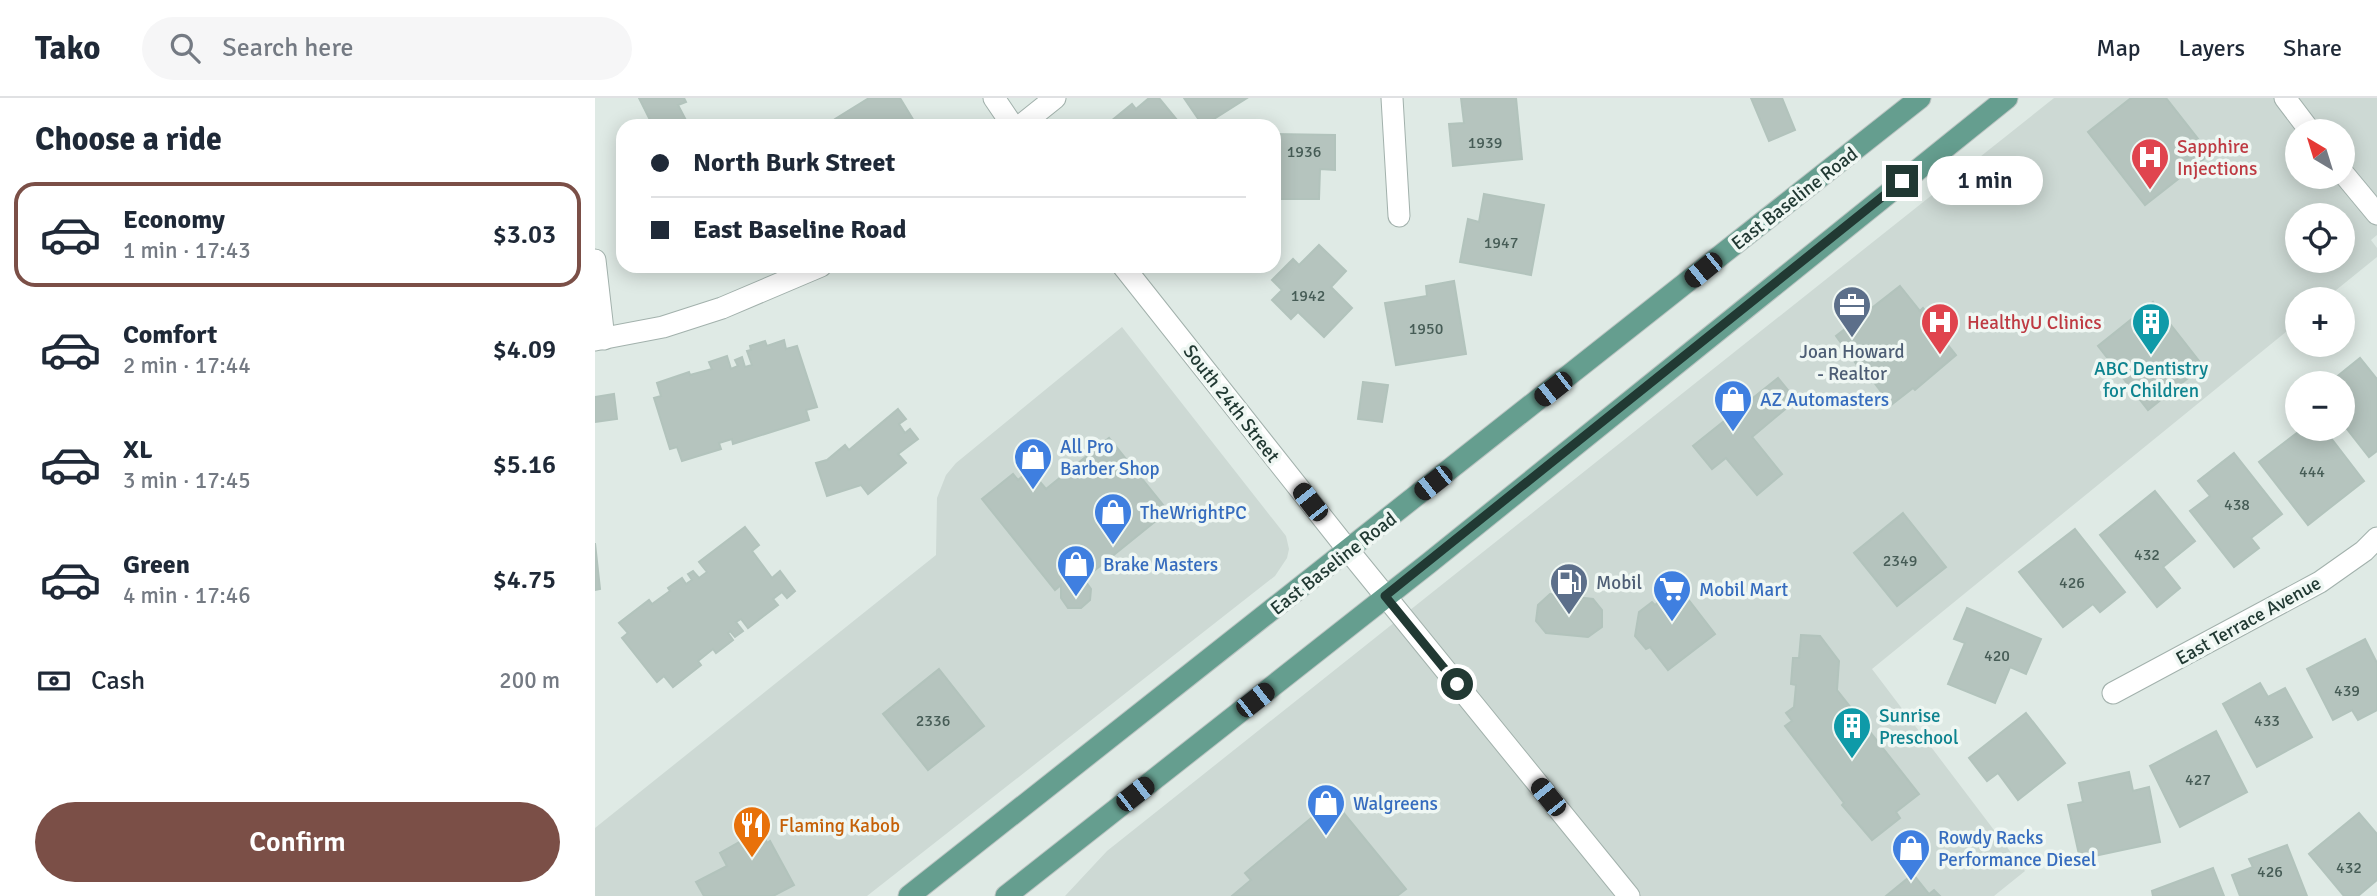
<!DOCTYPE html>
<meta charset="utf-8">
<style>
body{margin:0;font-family:Signika,sans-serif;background:#f6f6f7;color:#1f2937;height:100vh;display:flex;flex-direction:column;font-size:26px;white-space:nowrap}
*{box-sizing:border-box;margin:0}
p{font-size:23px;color:#747a83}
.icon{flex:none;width:38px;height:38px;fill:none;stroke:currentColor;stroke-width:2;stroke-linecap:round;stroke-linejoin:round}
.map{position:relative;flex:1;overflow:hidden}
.panel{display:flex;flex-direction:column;background:#fff;width:595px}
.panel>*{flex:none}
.guide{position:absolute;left:21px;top:21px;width:665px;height:154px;border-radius:21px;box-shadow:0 4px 18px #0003;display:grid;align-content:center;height:154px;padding:0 35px;background:#fff}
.needle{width:46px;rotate:322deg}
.fabs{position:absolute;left:1690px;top:21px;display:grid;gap:14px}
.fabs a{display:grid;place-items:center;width:70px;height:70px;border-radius:50%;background:#fff;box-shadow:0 4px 18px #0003;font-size:35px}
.end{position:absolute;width:32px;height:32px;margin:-16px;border:9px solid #213933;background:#fff;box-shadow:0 0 0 4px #fff}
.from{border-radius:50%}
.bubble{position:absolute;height:49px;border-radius:24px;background:#fff;box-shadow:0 4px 18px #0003;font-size:23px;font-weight:600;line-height:49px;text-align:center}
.car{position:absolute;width:21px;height:42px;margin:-21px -10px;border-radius:9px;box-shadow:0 0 5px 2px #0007;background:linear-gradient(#222 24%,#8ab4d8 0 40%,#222 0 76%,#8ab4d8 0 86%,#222 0)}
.guide b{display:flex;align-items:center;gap:24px;height:66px;font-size:26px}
.guide b+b{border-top:2px solid #e0e1e3}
.guide i{width:18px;height:18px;background:#1f2937}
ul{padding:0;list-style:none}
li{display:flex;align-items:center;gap:21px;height:105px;margin:0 14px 10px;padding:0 21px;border:4px solid transparent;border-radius:21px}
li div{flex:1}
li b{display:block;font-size:26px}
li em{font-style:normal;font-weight:600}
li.selected{border-color:#7b4f47}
li>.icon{width:63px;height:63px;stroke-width:1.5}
h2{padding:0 35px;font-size:32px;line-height:84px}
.pay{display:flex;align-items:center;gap:18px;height:77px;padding:0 35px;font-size:26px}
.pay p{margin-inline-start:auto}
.button{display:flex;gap:14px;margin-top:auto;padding:14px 35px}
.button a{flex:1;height:80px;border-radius:42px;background:#7b4f47;color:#fff;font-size:28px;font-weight:600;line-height:80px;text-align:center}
header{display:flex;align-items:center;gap:42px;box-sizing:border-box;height:98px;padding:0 35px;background:#fff;border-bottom:2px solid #e0e1e3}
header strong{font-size:33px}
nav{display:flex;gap:38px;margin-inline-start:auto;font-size:24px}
.search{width:490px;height:63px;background:#f6f6f7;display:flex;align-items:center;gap:18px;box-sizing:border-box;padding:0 24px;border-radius:38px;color:#747a83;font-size:26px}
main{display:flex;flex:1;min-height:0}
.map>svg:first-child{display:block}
.built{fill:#cdd9d4;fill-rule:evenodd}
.building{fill:#b5c4be;stroke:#b2c3bc;stroke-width:2}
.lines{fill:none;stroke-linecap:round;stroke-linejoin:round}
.minor-casing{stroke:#a2b1ac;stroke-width:23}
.major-casing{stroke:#bcc4c2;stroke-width:23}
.minor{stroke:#fff;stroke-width:21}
.major{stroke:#659e8f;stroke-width:21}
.route{stroke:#213933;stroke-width:9}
.labels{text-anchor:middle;stroke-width:7;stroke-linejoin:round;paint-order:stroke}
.number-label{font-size:16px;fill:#465c56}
.health-label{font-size:19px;fill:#be3a42;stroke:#eff7f3;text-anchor:start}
.street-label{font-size:19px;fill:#213933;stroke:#eff7f3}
.service-label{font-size:19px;fill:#4e5e75;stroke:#eff7f3}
.culture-label{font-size:19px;fill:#0d838f;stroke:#eff7f3}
.shop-label{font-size:19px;fill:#366cbe;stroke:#eff7f3;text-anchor:start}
.food-label{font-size:19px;fill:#c56008;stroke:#eff7f3;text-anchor:start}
</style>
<header>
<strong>Tako</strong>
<div class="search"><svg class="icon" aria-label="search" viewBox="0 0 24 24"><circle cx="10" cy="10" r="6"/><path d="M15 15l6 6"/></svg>Search here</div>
<nav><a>Map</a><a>Layers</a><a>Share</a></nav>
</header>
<main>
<section class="panel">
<h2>Choose a ride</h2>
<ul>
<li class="selected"><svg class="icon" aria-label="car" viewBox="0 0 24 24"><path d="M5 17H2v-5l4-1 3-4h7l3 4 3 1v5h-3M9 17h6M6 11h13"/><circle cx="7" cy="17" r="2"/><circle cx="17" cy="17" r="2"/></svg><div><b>Economy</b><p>1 min · 17:43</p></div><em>$3.03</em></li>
<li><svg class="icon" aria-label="car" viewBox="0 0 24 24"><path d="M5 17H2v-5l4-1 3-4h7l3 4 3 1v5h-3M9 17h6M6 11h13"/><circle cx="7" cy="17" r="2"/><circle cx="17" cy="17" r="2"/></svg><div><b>Comfort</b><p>2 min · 17:44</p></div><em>$4.09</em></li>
<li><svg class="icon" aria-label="car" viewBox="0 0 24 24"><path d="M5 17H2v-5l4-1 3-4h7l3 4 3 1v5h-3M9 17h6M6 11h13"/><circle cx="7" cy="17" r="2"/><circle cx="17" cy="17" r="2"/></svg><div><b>XL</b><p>3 min · 17:45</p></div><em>$5.16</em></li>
<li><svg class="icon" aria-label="car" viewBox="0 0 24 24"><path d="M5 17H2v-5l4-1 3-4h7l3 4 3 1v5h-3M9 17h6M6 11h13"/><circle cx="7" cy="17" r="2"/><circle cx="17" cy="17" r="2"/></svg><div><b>Green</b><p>4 min · 17:46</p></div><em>$4.75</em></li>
</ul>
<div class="pay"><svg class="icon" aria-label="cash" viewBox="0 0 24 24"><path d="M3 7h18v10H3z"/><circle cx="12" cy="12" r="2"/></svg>Cash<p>200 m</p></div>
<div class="button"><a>Confirm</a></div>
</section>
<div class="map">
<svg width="1782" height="798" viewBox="0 0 1782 798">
<rect width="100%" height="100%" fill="#dfeae5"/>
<g class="built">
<path d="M1459,0H1782V137L1776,142L1782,150V159L1730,201H1703V224L1277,571L1430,773L1399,798H470L512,753ZM1703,33H1748V79H1703ZM1703,117H1748V163H1703Z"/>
<path d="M527,229L691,438L694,451L692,460L680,478L272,798H0V730L341,457L342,400L351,377L361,365Z"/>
</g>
<g class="building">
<path d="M44,0H89L91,4L83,7L94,28H58Z"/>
<path d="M274,0H305L322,28H244L240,21Z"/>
<path d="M554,0H564L587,28H510L537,6L541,11Z"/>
<path d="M589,0H652L608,28Z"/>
<path d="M866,0H921L927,61L858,68L854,26L869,25Z"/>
<path d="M1156,0H1187L1200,32L1174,43Z"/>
<path d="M1536,0H1571L1615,56L1550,107L1493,34Z"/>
<path d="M679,36L740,37V72L725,71L724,101H680Z"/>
<path d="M889,96L949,107L936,177L865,164L873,121L884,124Z"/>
<path d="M724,147L751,173L736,189L757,210L729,239L703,214L696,221L677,202L687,192L677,182L698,161L704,167Z"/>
<path d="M859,183L871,256L801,267L790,205L832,198L831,188Z"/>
<path d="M1305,188L1325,213L1328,210L1342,228L1340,231L1361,257L1320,292L1318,290L1296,307L1275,279L1272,281L1241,238Z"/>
<path d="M1558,204L1608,268L1553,312L1503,248Z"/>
<path d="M189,242L191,251L202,248L222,309L211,312L214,322L138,346L137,341L124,345L126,351L87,363L82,349L75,351L59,300L66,298L62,285L94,274L95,277L117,271L114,264L132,258L136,271L143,268L140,262L147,259L150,269L157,267L152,253L156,252L155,248L170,243L172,248Z"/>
<path d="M1765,260L1782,281V353L1774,359L1748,326V285H1734Z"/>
<path d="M1183,280L1201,302L1157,339L1187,376L1162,397L1131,360L1117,371L1098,348Z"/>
<path d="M768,284L793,287L787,324L763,321Z"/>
<path d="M19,296L22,321L0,324V299Z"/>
<path d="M303,311L311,321L304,326L310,335L315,331L323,341L303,356L311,365L273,396L266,387L232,398L221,365L232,362L250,347L254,352Z"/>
<path d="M1707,331H1729L1769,383L1713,427L1664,364Z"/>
<path d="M514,340L573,413L489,481L496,491L495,502L486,510H473L466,500V487L460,492L387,401L418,376L423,382L435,372L451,391Z"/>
<path d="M1639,355L1687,416L1656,440L1664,450L1639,469L1595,413L1615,398L1603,383Z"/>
<path d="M1560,393L1600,443L1568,469L1585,490L1562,509L1505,437Z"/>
<path d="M1308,415L1351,469L1302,508L1259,455Z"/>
<path d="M150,429L164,447L157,453L177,480L185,473L200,493L192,500L187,494L178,501L183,507L153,530L146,521L141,524L148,533L140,539L135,533L133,535L138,542L121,555L118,551L103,563L106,567L78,589L69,578L62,584L27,540L33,535L24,525L54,502L57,506L75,493L73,490L87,480L91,486L97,482L93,476L98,473L104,480L112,474L104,464Z"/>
<path d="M1480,431L1530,494L1505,514L1498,506L1468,529L1424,474Z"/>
<path d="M0,445L5,491L0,492Z"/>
<path d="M1083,488L1120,536L1073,572L1055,549L1051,551L1040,538L1044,514L1057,504L1060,507Z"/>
<path d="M955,496L998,501L1007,512V529L993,539L951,535L941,523L943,507Z"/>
<path d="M1372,510L1446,541L1431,576L1415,569L1400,605L1353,586L1370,545L1359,541Z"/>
<path d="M1206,537L1225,538L1244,563L1242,592L1324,696L1301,714L1305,720L1277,742L1247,707L1249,705L1190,628L1197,623L1191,615L1199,609L1201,587L1196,586L1198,560H1204Z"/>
<path d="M1770,541L1782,565V612L1763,622L1757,612L1738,622L1712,571Z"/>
<path d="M344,571L389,628L333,672L288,616Z"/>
<path d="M1665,585L1673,599L1690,590L1717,639L1662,669L1628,606Z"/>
<path d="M1431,615L1470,665L1423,702L1403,675L1392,683L1374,660Z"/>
<path d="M1621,633L1652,694L1585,729L1555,668Z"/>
<path d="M1534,674L1538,693L1554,689L1565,744L1485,761L1473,707L1488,704L1484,685Z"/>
<path d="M738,702L811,791L802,798H637L656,782L650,775Z"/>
<path d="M1764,715L1782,736V782L1763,798H1749L1714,756Z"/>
<path d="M166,732L172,745L175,743L199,787L178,798H109L101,784L132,768L125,755Z"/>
<path d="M1692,747L1712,798H1645L1637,777L1658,769L1654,761Z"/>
<path d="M1618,770L1629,798H1558L1557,793Z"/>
<path d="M1318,776L1334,796L1339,792L1345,798H1291Z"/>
</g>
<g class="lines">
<defs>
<g id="minor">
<path d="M399,0L418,28"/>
<path d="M797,0L804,118"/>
<path d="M1690,0L1715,33"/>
<path d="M425,28L460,0"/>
<path d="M1748,75L1782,116"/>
<path d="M0,162L9,241"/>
<path d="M528,168L753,452L1034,798"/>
<path d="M0,242L68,229L127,210L226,168"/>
<path d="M1518,595L1725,484L1769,453L1782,440"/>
</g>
<g id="major">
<path d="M314,798L1325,0"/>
<path d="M411,798L834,465L1412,0"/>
</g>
</defs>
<use href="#minor" class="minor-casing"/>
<use href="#major" class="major-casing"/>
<use href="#minor" class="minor"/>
<use href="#major" class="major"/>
</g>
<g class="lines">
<path class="route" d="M862,586L790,498L1307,83"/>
</g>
<defs>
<symbol id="hospital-pin" viewBox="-11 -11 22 30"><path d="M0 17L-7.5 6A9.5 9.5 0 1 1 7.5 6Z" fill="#e0444e" stroke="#eff7f3"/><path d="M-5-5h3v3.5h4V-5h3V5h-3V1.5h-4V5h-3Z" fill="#fff"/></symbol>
<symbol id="office-pin" viewBox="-11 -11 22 30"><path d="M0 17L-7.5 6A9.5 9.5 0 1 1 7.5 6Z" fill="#5c6f8a" stroke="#eff7f3"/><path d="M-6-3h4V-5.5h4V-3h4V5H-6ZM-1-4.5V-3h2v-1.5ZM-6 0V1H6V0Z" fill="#fff"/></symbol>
<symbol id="building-pin" viewBox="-11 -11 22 30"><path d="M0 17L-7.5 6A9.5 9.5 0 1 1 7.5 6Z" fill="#0f9aa8" stroke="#eff7f3"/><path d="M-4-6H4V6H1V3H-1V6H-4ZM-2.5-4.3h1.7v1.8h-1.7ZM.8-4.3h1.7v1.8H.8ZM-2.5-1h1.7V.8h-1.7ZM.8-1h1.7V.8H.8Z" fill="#fff"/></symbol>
<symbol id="shop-pin" viewBox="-11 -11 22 30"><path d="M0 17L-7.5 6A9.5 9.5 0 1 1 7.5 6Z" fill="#3f7fe0" stroke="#eff7f3"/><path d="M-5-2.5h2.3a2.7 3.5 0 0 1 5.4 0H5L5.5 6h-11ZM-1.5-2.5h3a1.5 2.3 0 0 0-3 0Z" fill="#fff"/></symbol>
<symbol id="fuel-pin" viewBox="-11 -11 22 30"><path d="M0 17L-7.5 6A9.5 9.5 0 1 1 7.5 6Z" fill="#5c6f8a" stroke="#eff7f3"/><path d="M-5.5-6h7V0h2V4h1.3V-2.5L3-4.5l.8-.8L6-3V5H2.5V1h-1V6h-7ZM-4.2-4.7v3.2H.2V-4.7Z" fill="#fff"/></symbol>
<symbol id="supermarket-pin" viewBox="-11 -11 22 30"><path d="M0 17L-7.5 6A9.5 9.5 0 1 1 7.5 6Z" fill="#3f7fe0" stroke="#eff7f3"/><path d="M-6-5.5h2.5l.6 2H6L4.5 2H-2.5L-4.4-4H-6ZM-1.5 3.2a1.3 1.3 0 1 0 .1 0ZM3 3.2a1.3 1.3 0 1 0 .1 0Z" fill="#fff"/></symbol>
<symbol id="restaurant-pin" viewBox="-11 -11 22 30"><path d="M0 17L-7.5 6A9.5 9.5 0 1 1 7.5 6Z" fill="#e8710a" stroke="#eff7f3"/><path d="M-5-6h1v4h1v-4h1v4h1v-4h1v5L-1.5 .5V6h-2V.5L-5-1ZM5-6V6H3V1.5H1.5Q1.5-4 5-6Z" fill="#fff"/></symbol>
</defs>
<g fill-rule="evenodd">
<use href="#hospital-pin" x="1533" y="37" width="44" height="60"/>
<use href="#office-pin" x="1235" y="185" width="44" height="60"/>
<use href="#hospital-pin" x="1323" y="202" width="44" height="60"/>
<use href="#building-pin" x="1534" y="202" width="44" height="60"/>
<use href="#shop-pin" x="1116" y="279" width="44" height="60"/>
<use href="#shop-pin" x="416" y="337" width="44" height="60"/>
<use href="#shop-pin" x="496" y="392" width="44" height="60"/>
<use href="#shop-pin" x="459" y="444" width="44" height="60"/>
<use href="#fuel-pin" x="952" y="462" width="44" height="60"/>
<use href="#supermarket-pin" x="1055" y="469" width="44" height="60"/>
<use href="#building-pin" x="1235" y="606" width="44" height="60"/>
<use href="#shop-pin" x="709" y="683" width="44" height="60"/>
<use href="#restaurant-pin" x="135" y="705" width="44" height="60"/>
<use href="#shop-pin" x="1294" y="728" width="44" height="60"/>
</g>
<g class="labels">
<g class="number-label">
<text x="890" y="50">1939</text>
<text x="709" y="59">1936</text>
<text x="906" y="150">1947</text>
<text x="713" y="203">1942</text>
<text x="831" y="236">1950</text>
<text x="1717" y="379">444</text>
<text x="1642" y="412">438</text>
<text x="1552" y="462">432</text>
<text x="1305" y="468">2349</text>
<text x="1477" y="490">426</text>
<text x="1402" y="563">420</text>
<text x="1752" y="598">439</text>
<text x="338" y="628">2336</text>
<text x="1672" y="628">433</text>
<text x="1603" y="687">427</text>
<text x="1754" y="775">432</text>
<text x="1675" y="779">426</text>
</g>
<g class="health-label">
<text x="1582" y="55">Sapphire<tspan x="1582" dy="22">Injections</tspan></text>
<text x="1372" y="231">HealthyU Clinics</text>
</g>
<g class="street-label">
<text transform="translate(1199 100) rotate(-38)" y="7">East Baseline Road</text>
<text transform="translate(637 305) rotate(52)" y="7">South 24th Street</text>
<text transform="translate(738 465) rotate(-38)" y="7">East Baseline Road</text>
<text transform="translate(1653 522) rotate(-29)" y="7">East Terrace Avenue</text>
</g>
<g class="service-label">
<text x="1257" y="260">Joan Howard<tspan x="1257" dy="22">- Realtor</tspan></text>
<text x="1001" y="491" text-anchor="start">Mobil</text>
</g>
<g class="culture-label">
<text x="1556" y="277">ABC Dentistry<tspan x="1556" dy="22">for Children</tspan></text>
<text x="1284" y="624" text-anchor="start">Sunrise<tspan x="1284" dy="22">Preschool</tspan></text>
</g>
<g class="shop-label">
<text x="1165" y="308">AZ Automasters</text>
<text x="465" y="355">All Pro<tspan x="465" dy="22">Barber Shop</tspan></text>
<text x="545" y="421">TheWrightPC</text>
<text x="508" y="473">Brake Masters</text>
<text x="1104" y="498">Mobil Mart</text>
<text x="758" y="712">Walgreens</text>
<text x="1343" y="746">Rowdy Racks<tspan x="1343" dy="22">Performance Diesel</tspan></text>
</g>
<g class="food-label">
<text x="184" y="734">Flaming Kabob</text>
</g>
</g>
</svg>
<div class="fabs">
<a><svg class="needle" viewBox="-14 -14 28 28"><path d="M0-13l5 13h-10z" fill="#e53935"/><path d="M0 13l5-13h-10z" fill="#747a83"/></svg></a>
<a><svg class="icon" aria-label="locate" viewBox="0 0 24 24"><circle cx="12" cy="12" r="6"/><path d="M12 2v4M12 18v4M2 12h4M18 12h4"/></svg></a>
<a>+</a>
<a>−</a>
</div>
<i class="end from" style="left:862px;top:586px"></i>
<i class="end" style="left:1307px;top:83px"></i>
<div class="bubble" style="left:1332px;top:58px;width:116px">1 min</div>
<i class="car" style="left:1108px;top:172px;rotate:231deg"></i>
<i class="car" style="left:958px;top:291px;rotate:232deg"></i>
<i class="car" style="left:838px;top:385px;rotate:232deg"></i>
<i class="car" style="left:715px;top:404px;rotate:322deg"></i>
<i class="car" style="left:660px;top:602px;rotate:52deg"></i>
<i class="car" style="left:540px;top:696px;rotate:52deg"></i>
<i class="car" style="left:953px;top:699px;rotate:321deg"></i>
<div class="guide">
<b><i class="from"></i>North Burk Street</b>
<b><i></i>East Baseline Road</b>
</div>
</div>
</main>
